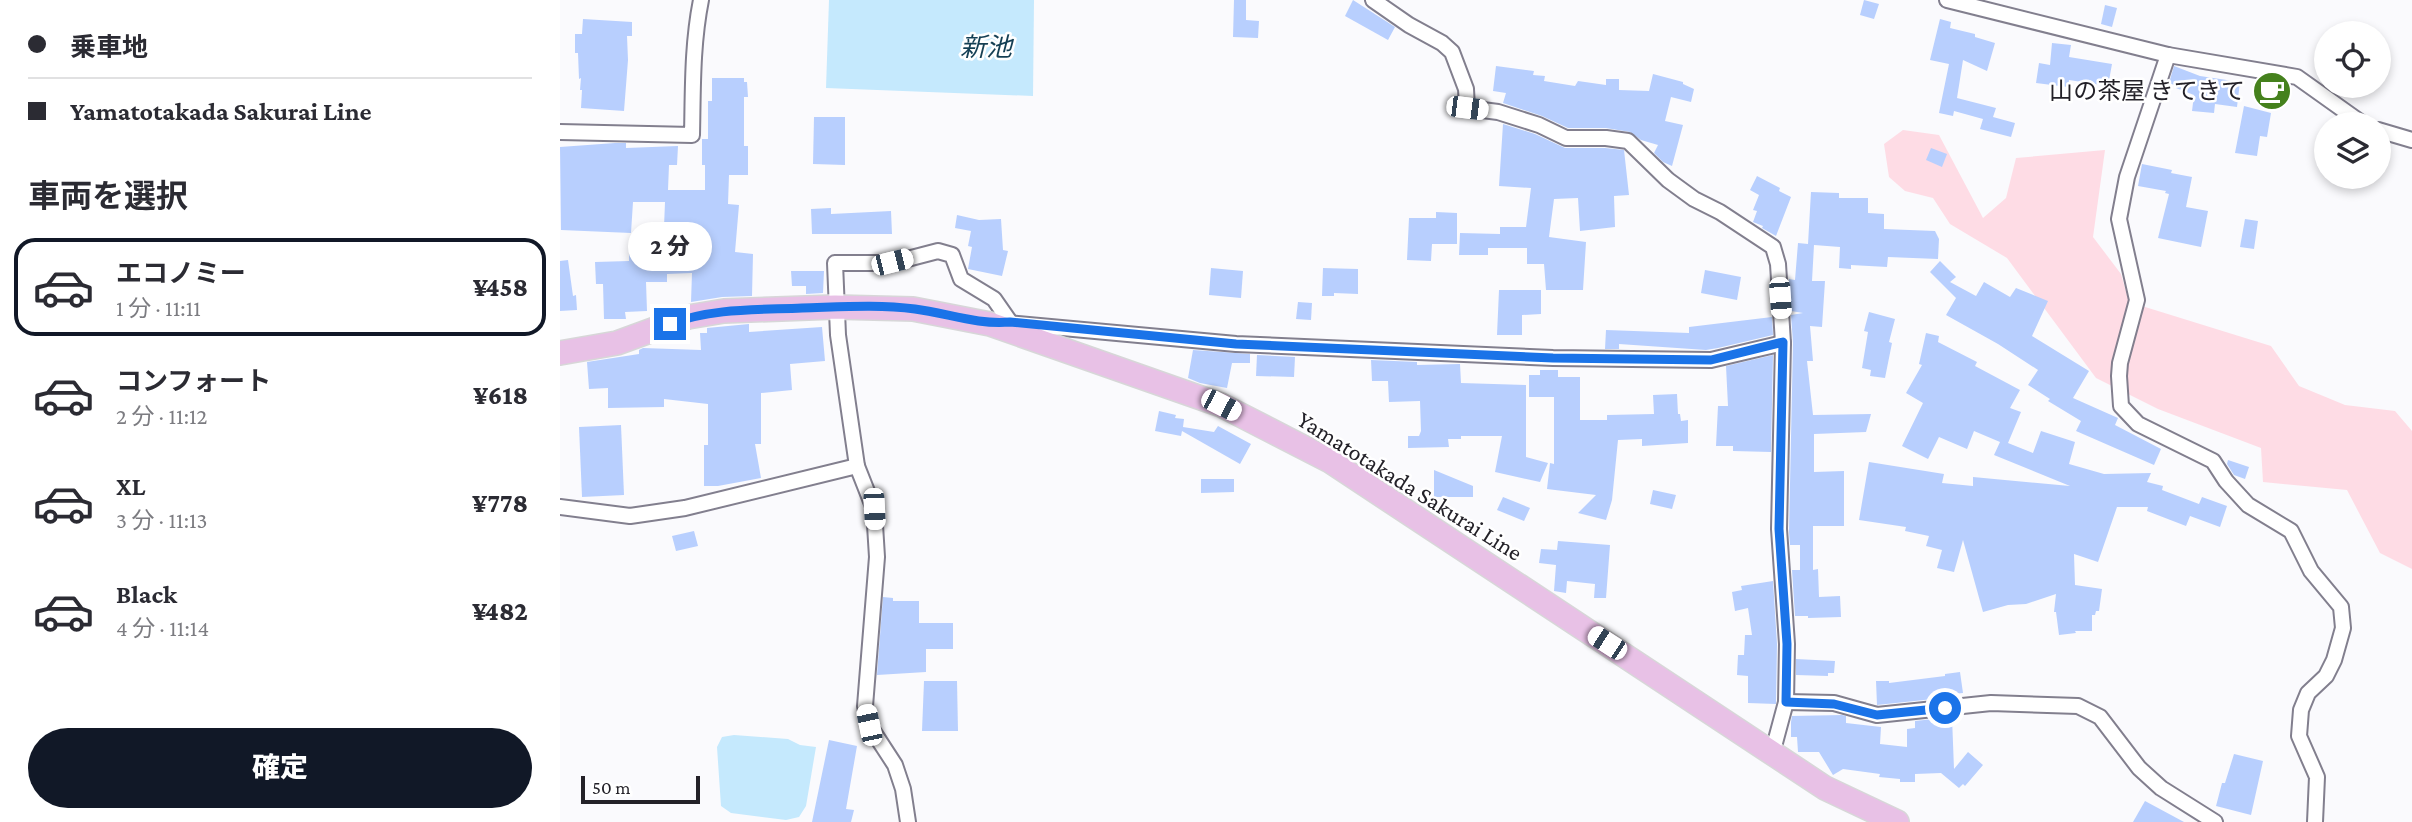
<!DOCTYPE html>
<html lang="ja">
<meta charset="utf-8">
<style>
body{margin:0;font-family:"Crimson Pro","Noto Sans JP",serif;background:#f2f2f3;color:#2b2b33;height:100vh;display:flex;flex-direction:column;font-size:26px;white-space:nowrap}
*{box-sizing:border-box;margin:0}
p{font-size:23px;color:#7c7c81}
.icon{flex:none;width:38px;height:38px;fill:none;stroke:currentColor;stroke-width:2;stroke-linecap:round;stroke-linejoin:round}
.map{position:relative;flex:1;overflow:hidden}
.side{display:flex;flex-direction:column;background:#fff;width:560px}
.side>*{flex:none}
.guide{display:grid;align-content:center;height:154px;padding:0 28px;background:#fff}
.fabs{position:absolute;left:1754px;top:21px;display:grid;gap:14px}
.fabs a{display:grid;place-items:center;width:77px;height:77px;border-radius:50%;background:#fff;box-shadow:0 4px 10px #0003;font-size:35px}
.scale{position:absolute;left:21px;bottom:18px;width:119px;box-sizing:border-box;padding-left:7px;border:4px solid #232128;border-top:0;font-size:19px;line-height:24px;white-space:nowrap;color:#232128;-webkit-text-stroke:5px #fff;paint-order:stroke}
.end{position:absolute;width:32px;height:32px;margin:-16px;border:9px solid #1a73e8;background:#fff;box-shadow:0 0 0 4px #fff}
.from{border-radius:50%}
.bubble{position:absolute;height:49px;border-radius:24px;background:#fff;box-shadow:0 4px 10px #0003;font-size:23px;font-weight:800;line-height:49px;text-align:center}
.car{position:absolute;width:21px;height:42px;margin:-21px -10px;border-radius:9px;box-shadow:0 0 5px 2px #0007;background:linear-gradient(#fff 24%,#345 0 40%,#fff 0 76%,#345 0 86%,#fff 0)}
.guide b{display:flex;align-items:center;gap:24px;height:66px;font-size:26px}
.guide b+b{border-top:2px solid #e1e1e2}
.guide i{width:18px;height:18px;background:#2b2b33}
ul{padding:0;list-style:none}
li{display:flex;align-items:center;gap:21px;height:98px;margin:0 14px 10px;padding:0 14px;border:4px solid transparent;border-radius:21px}
li div{flex:1}
li b{display:block;font-size:26px}
li em{font-style:normal;font-weight:800}
li.current{border-color:#111827}
li>.icon{width:63px;height:63px;stroke-width:1.5}
h2{padding:0 28px;font-size:32px;line-height:84px}
.cta{display:flex;gap:14px;margin-top:auto;padding:14px 28px}
.cta a{flex:1;height:80px;border-radius:42px;background:#111827;color:#fff;font-size:28px;font-weight:800;line-height:80px;text-align:center}
main{display:flex;flex:1;min-height:0}
.map>svg:first-child{display:block}
.green{fill:#fedce5}
.water{fill:#c5e9fd}
.building{fill:#b8cffe}
.lines{fill:none;stroke-linecap:round;stroke-linejoin:round}
.street-casing{stroke:#827f8e;stroke-width:18}
.primary-casing{stroke:#d7d7d8;stroke-width:26}
.street{stroke:#fff;stroke-width:14}
.primary{stroke:#e8c1e6;stroke-width:23}
.route{stroke:#1a73e8;stroke-width:9}
.labels{text-anchor:middle;stroke-width:5;stroke-linejoin:round;paint-order:stroke}
.poi-label{font-size:24px;fill:#232128;stroke:#fff;text-anchor:end}
.street-label{font-size:24px;fill:#232128;stroke:#fff}
.water-label{font-size:26px;font-style:italic;fill:#143f54;stroke:#fff}
</style>
<main>
<section class="side">
<div class="guide">
<b><i class="from"></i>乗車地</b>
<b><i></i>Yamatotakada Sakurai Line</b>
</div>
<h2>車両を選択</h2>
<ul>
<li class="current"><svg class="icon" aria-label="car" viewBox="0 0 24 24"><path d="M5 17H2v-5l4-1 3-4h7l3 4 3 1v5h-3M9 17h6M6 11h13"/><circle cx="7" cy="17" r="2"/><circle cx="17" cy="17" r="2"/></svg><div><b>エコノミー</b><p>1 分 · 11:11</p></div><em>¥458</em></li>
<li><svg class="icon" aria-label="car" viewBox="0 0 24 24"><path d="M5 17H2v-5l4-1 3-4h7l3 4 3 1v5h-3M9 17h6M6 11h13"/><circle cx="7" cy="17" r="2"/><circle cx="17" cy="17" r="2"/></svg><div><b>コンフォート</b><p>2 分 · 11:12</p></div><em>¥618</em></li>
<li><svg class="icon" aria-label="car" viewBox="0 0 24 24"><path d="M5 17H2v-5l4-1 3-4h7l3 4 3 1v5h-3M9 17h6M6 11h13"/><circle cx="7" cy="17" r="2"/><circle cx="17" cy="17" r="2"/></svg><div><b>XL</b><p>3 分 · 11:13</p></div><em>¥778</em></li>
<li><svg class="icon" aria-label="car" viewBox="0 0 24 24"><path d="M5 17H2v-5l4-1 3-4h7l3 4 3 1v5h-3M9 17h6M6 11h13"/><circle cx="7" cy="17" r="2"/><circle cx="17" cy="17" r="2"/></svg><div><b>Black</b><p>4 分 · 11:14</p></div><em>¥482</em></li>
</ul>
<div class="cta"><a>確定</a></div>
</section>
<div class="map">
<svg width="1852" height="822" viewBox="0 0 1852 822">
<rect width="100%" height="100%" fill="#fafafd"/>
<path class="green" d="M1343,130L1379,135L1423,218L1446,198L1456,158L1545,150L1533,237L1561,274L1569,302L1711,346L1739,386L1785,405L1835,411L1852,431V569L1820,553L1787,490L1703,482L1701,448L1598,409L1536,378L1447,258L1390,224L1373,198L1345,191L1329,177L1324,144Z"/>
<g class="water">
<path d="M269,0H474L473,96L266,88Z"/>
<path d="M174,735L228,739L240,745L256,747L246,806L239,817L226,820L171,813L161,806L157,747L162,737Z"/>
</g>
<g class="building">
<path d="M674,0H686V20L699,21L698,38L673,37Z"/>
<path d="M793,0L835,27L828,40L785,16Z"/>
<path d="M1304,0L1319,4L1314,19L1300,15Z"/>
<path d="M1545,5L1557,8L1552,27L1541,24Z"/>
<path d="M23,19L72,22V36H67L68,60L64,111L21,108L22,90H20L21,78L19,79L18,53H15V34H22Z"/>
<path d="M1380,19L1391,22L1390,28L1415,34V37L1435,43L1427,71L1403,60L1397,98L1436,108L1433,117L1455,123L1451,137L1420,129L1423,119L1394,111L1393,116L1379,113L1389,64L1370,60Z"/>
<path d="M1492,43L1511,45L1509,57L1552,64L1548,86L1509,80L1508,87L1476,83L1479,63L1490,65Z"/>
<path d="M936,66L974,71L973,75L985,76L984,81L1015,86L1018,81L1046,85V79H1059V90L1089,91L1093,74L1123,82V84L1134,89L1131,102L1111,97L1105,121L1123,125L1112,166L1103,162L1094,153L1098,145L1081,140L1070,132L1046,128H1008L982,116L943,103L946,93L933,91Z"/>
<path d="M1614,66L1640,76L1680,82L1677,107L1655,104L1654,113L1632,111L1634,95L1616,88L1617,86L1609,83Z"/>
<path d="M152,78H184V82H187L188,97H184V146H188V175H169L168,204L179,205L175,252L193,254L192,296L162,297L131,302L132,273L107,274V282H86L87,311L65,312L66,319H44L43,284H36L35,262L69,261V254L103,252L105,202H73L71,233L1,230L0,147L55,143H66V148L118,146L117,165H109L108,190H145V165H142V139H148V101H152Z"/>
<path d="M1684,106L1711,113L1707,137L1700,136L1697,156L1675,153Z"/>
<path d="M254,117H285V165L253,164Z"/>
<path d="M943,124L975,134L1005,148H1045L1064,150L1069,195L1054,196L1055,227L1020,231L1018,198L994,199L989,237L1026,242L1023,290H986L984,264H967V248H928V255H899L900,233L940,234V227H966L971,188L939,186Z"/>
<path d="M1371,148L1387,154L1382,167L1366,160Z"/>
<path d="M1582,164L1612,170L1611,173L1632,177L1626,207L1648,211L1641,247L1598,238L1609,194L1605,193L1606,191L1578,186Z"/>
<path d="M1197,176L1220,188L1219,191L1231,197L1216,236L1202,228L1203,226L1193,222L1197,211L1193,210L1199,195L1190,190Z"/>
<path d="M1251,192L1279,193V198H1308V213L1324,214V229L1375,231L1379,239L1378,259L1328,257L1327,267L1291,265V269L1279,268L1280,247L1254,245L1252,281H1265L1262,327L1250,326L1253,361H1247L1253,415L1311,414L1306,432L1254,434V472L1284,471V526H1253V570L1258,569L1259,597L1280,596L1281,617L1248,618V616H1235L1232,570H1240V545H1230L1229,532L1233,343L1231,315L1243,313L1231,311L1229,279L1235,280L1238,243L1248,244Z"/>
<path d="M271,208V214L331,211L332,234H252L251,209Z"/>
<path d="M876,212L897,213V244H872L871,261L847,260L849,218H876Z"/>
<path d="M397,215L419,220L441,219L443,250L448,251L442,276L408,269L412,247L408,246L411,231L395,228Z"/>
<path d="M1685,219L1698,221L1694,249L1680,247Z"/>
<path d="M8,260L13,296L16,295L17,310L0,311V261Z"/>
<path d="M1380,261L1396,277L1390,282L1416,296L1424,282L1450,297L1456,288L1488,301L1472,336L1529,371L1513,398L1558,418L1555,425L1601,449L1594,465L1516,431L1521,421L1488,401L1490,399L1468,385L1478,370L1438,344L1386,315L1396,298L1370,272Z"/>
<path d="M651,268L683,271L681,298L649,295Z"/>
<path d="M763,268L798,269V294L774,293V296H762Z"/>
<path d="M1145,270L1181,277L1177,300L1141,293Z"/>
<path d="M231,271H264L263,293L246,294V286H232Z"/>
<path d="M939,290H981V314L962,315V335H937Z"/>
<path d="M738,302L752,303L751,320L736,319Z"/>
<path d="M1309,312L1335,319L1329,342L1332,343L1325,378L1310,376L1311,370L1302,368L1308,332L1304,331Z"/>
<path d="M1212,317L1213,335L1158,348L1146,350L1059,344V349H1045L1046,330L1129,333V327Z"/>
<path d="M189,324V332L262,327L265,361L230,364L232,390L201,393V444H195L201,478L158,486H144V445H148V404L104,399V407L48,408V388L29,389L27,362L79,354V350L83,348L141,350L140,333H147V328Z"/>
<path d="M1366,333L1379,336L1378,342L1417,362L1415,366L1460,390L1450,408L1461,412L1448,443L1473,453L1481,431L1515,442L1509,464L1544,474L1591,473L1587,482L1603,486L1602,490L1639,504L1642,497L1667,506L1660,527L1630,516L1626,526L1587,511L1588,507H1557L1538,562L1514,554L1515,585L1542,589L1539,611H1536L1535,615H1532V631H1515L1516,633L1499,635L1496,612H1494L1496,594L1466,604L1448,605L1423,612L1403,540L1394,572L1377,568L1382,550L1366,546L1369,536L1345,531L1346,527L1299,520L1309,462L1384,474L1382,483L1413,486V477L1510,486L1434,455L1440,442L1414,431L1407,449L1379,437L1368,459L1342,446L1363,403L1346,393L1362,365L1359,364Z"/>
<path d="M633,350L690,354V363H672L667,388L640,383L628,378Z"/>
<path d="M697,355L735,357L734,377L696,376Z"/>
<path d="M1213,355L1211,452L1173,451V446H1156L1158,406H1168L1166,366Z"/>
<path d="M811,360L857,362V365L900,364L901,383L966,385V457L988,463L980,482L935,472L942,436H901V439H888L889,447L848,448V436H859L861,431L860,401L829,402L828,381H812Z"/>
<path d="M980,370H998V377H1020V420H1047V415L1094,414L1093,395L1117,394L1118,414H1120L1121,421L1128,420V443L1082,446V439L1058,440L1052,500L1046,520L1018,513L1036,495L987,489L990,463L994,464V397H969V375H980Z"/>
<path d="M599,411L616,415L615,418L624,419L623,427L654,432L658,426L691,444L680,464L622,431L621,436L595,431Z"/>
<path d="M61,425L64,495L22,497L19,427Z"/>
<path d="M1668,460L1689,467L1685,479L1674,475L1667,464Z"/>
<path d="M874,470L913,486V497H874Z"/>
<path d="M641,479H674V492L641,493Z"/>
<path d="M1093,490L1116,495L1112,509L1090,504Z"/>
<path d="M943,497L970,508L964,521L937,510Z"/>
<path d="M134,531L138,546L116,551L112,536Z"/>
<path d="M998,541L1050,545L1046,598H1034L1035,584L1007,581L1006,593L994,591L996,565L979,563L981,549L997,550Z"/>
<path d="M1213,581L1217,644L1216,701V704L1188,703V676L1177,675L1178,655H1184L1185,635H1192L1188,608L1175,611L1172,592L1182,590L1181,586Z"/>
<path d="M323,597L333,598V601H359V623H393V649H366V672L317,675Z"/>
<path d="M1236,659L1275,661L1274,673H1268V676L1236,675Z"/>
<path d="M1400,672L1403,693L1392,694V697L1317,705L1316,681H1329V683L1385,676V674Z"/>
<path d="M364,681H397L398,731H362Z"/>
<path d="M1282,715L1286,716V723L1321,727L1320,744L1347,747V729L1355,728V721L1392,717L1394,769L1408,752L1423,765L1405,786L1403,784L1399,788L1381,773L1355,774V782H1340V779L1319,777L1320,774L1283,769L1273,775L1259,752H1238L1237,737H1231V722L1232,716Z"/>
<path d="M269,740L297,746L286,809L294,810L291,822H252Z"/>
<path d="M1674,754L1703,761L1691,815L1656,806L1662,783H1665Z"/>
<path d="M1585,801L1624,822H1573Z"/>
</g>
<g class="lines">
<defs>
<g id="street">
<path d="M813,0L849,25L882,43L892,52L906,89L907,108L938,112L979,125L1006,138H1046L1068,141L1108,180L1134,199L1160,212L1213,247L1218,264L1223,343L1219,529L1227,644L1226,702L1212,754"/>
<path d="M1387,0L1608,55L1737,77L1803,124"/>
<path d="M1608,55L1567,177L1559,219L1577,300L1560,363L1559,376L1561,406L1578,424L1653,461L1666,481L1688,505L1731,531L1751,571L1781,607L1783,628L1774,660L1766,676L1748,693L1741,710L1739,736L1757,777L1755,822"/>
<path d="M1818,130L1852,140"/>
<path d="M0,132L132,135C133,90 132,45 141,0"/>
<path d="M447,323L676,344L993,358L1151,360L1223,343"/>
<path d="M0,507L70,516L125,508L297,466"/>
<path d="M1226,702L1274,703L1317,715L1431,703L1518,706L1540,717L1579,768L1601,788L1655,822"/>
<path d="M348,822L343,789L335,765L309,725L305,706L317,557L314,509L297,466L278,335L275,263H332L378,251L392,255L401,279L434,299L450,322"/>
</g>
<path id="primary" d="M0,353L57,343L128,317L164,311L275,307L353,309L430,324L661,405L770,461L1265,788L1337,822"/>
</defs>
<use href="#street" class="street-casing"/>
<use href="#primary" class="primary-casing"/>
<use href="#street" class="street"/>
<use href="#primary" class="primary"/>
</g>
<g class="lines">
<path class="route" d="M110,324C152,308 197,310 242,308C279,307 318,304 355,309C387,313 417,325 450,322L676,344L993,358L1151,360L1223,342L1219,529L1227,644L1226,702L1274,704L1317,715L1385,708"/>
</g>
<defs>
<symbol id="cafe-disc" viewBox="-11 -11 22 22"><circle r="9.5" fill="#45811d" stroke="#fff"/><path d="M-5.5-4.5H6V0H3Q3 3.5 0 3.5H-2.5Q-5.5 3.5-5.5 0ZM3-3.2v2h1.7v-2ZM-6 4.5H4V6H-6Z" fill="#fff"/></symbol>
</defs>
<g fill-rule="evenodd">
<use href="#cafe-disc" x="1690" y="69" width="44" height="44"/>
</g>
<g class="labels">
<g class="poi-label">
<text x="1685" y="99">山の茶屋 きてきて</text>
</g>
<g class="street-label">
<text transform="translate(850 486) rotate(32)" y="8">Yamatotakada Sakurai Line</text>
</g>
<g class="water-label">
<text x="426" y="56">新池</text>
</g>
</g>
</svg>
<div class="fabs">
<a><svg class="icon" aria-label="locate" viewBox="0 0 24 24"><circle cx="12" cy="12" r="6"/><path d="M12 2v4M12 18v4M2 12h4M18 12h4"/></svg></a>
<a><svg class="icon" aria-label="layers" viewBox="0 0 24 24"><path d="M12 4l9 5-9 5-9-5zM3 14l9 5 9-5"/></svg></a>
</div>
<div class="scale">50 m</div>
<i class="end from" style="left:1385px;top:708px"></i>
<i class="end" style="left:110px;top:324px"></i>
<div class="bubble" style="left:68px;top:222px;width:84px">2 分</div>
<i class="car" style="left:907px;top:108px;rotate:97deg"></i>
<i class="car" style="left:332px;top:262px;rotate:76deg"></i>
<i class="car" style="left:1220px;top:298px;rotate:176deg"></i>
<i class="car" style="left:661px;top:405px;rotate:117deg"></i>
<i class="car" style="left:314px;top:509px;rotate:177deg"></i>
<i class="car" style="left:1047px;top:643px;rotate:303deg"></i>
<i class="car" style="left:309px;top:725px;rotate:348deg"></i>
</div>
</main>
